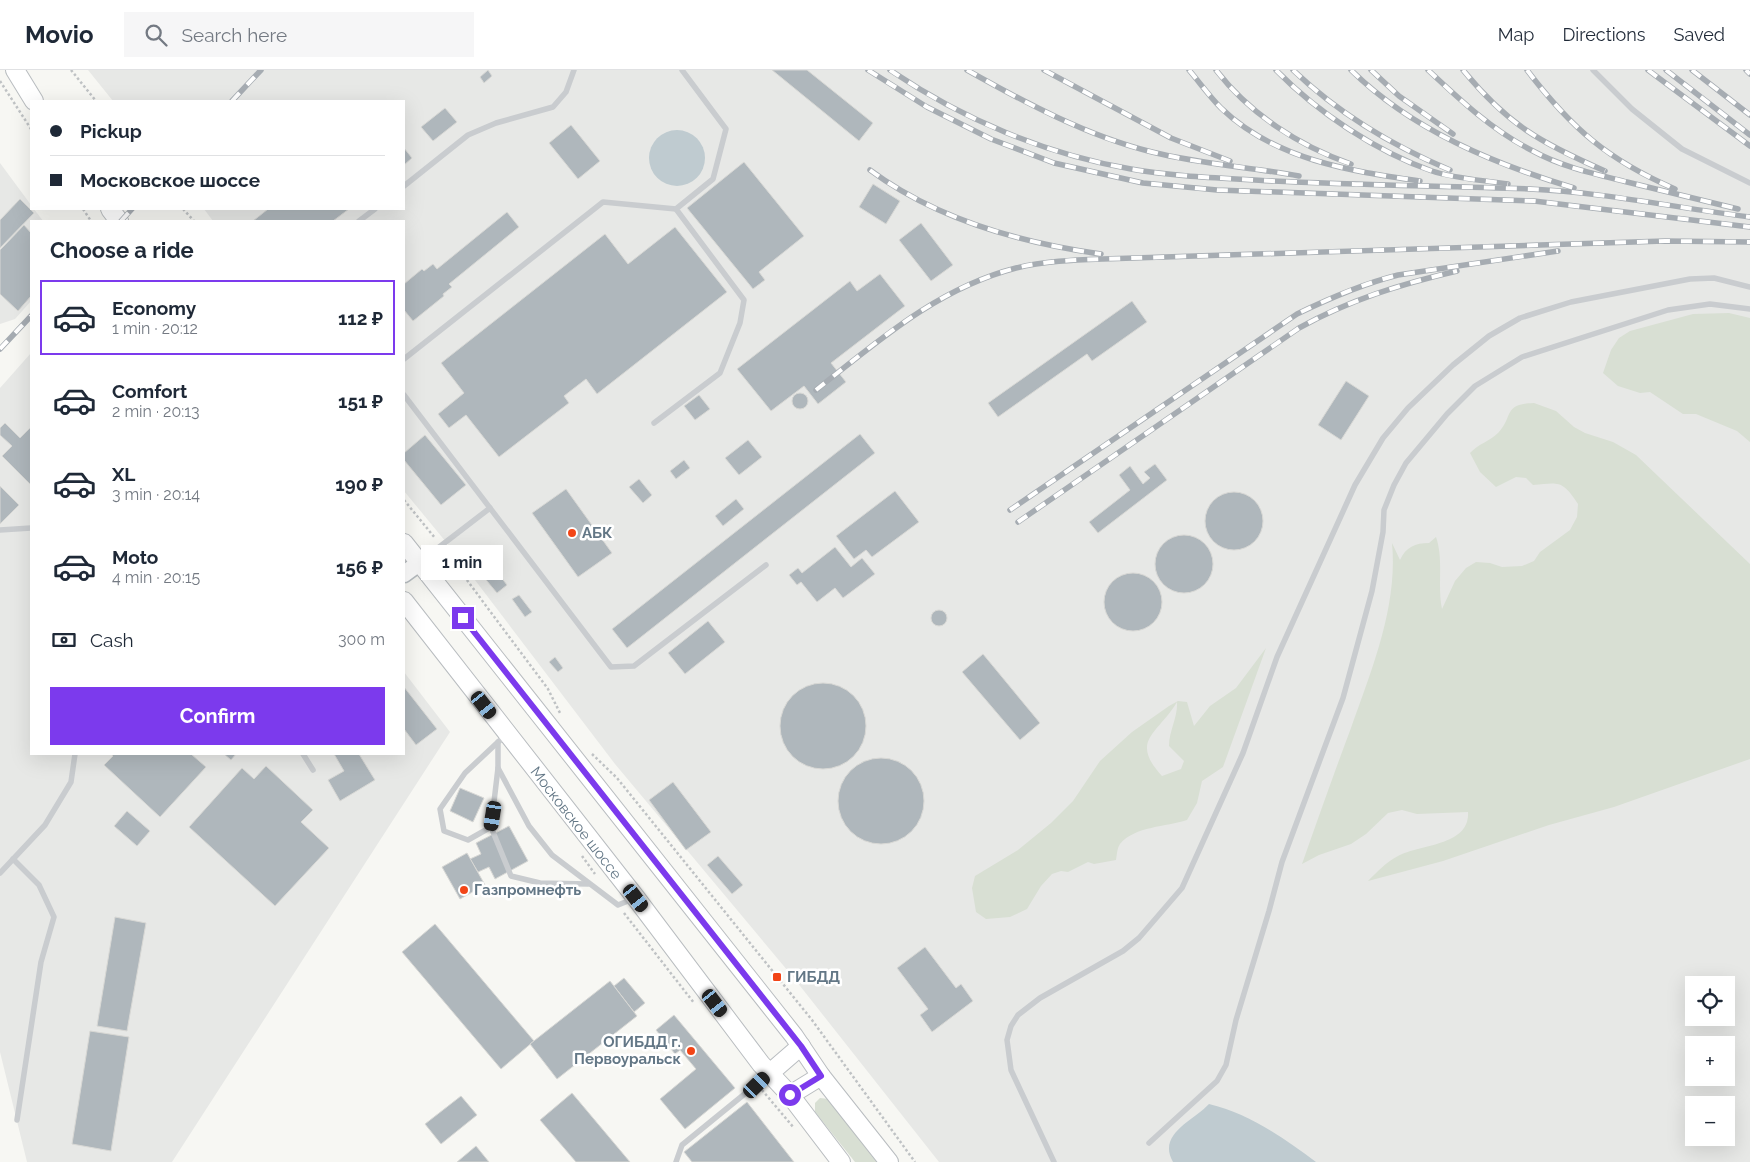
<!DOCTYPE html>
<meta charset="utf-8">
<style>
body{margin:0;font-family:Raleway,sans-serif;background:#f6f6f7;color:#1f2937;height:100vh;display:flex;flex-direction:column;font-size:19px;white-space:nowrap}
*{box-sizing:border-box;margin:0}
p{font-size:16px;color:#747a83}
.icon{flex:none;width:28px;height:28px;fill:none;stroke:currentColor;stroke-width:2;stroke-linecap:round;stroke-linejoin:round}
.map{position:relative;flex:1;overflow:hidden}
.side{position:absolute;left:30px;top:150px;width:375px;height:535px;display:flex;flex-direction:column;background:#fff;border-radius:0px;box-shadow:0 5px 20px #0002}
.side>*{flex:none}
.top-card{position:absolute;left:30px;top:30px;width:375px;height:110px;border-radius:0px;box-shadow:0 5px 20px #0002;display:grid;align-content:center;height:110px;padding:0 20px;background:#fff}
.fabs{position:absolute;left:1685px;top:906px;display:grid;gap:10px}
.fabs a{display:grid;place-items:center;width:50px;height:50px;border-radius:0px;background:#fff;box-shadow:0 5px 20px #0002;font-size:25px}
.end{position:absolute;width:22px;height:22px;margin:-11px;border:6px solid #7c3aed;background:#fff;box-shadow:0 0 0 2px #fff}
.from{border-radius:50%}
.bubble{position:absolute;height:35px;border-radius:0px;background:#fff;box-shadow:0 5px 20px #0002;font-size:16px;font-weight:700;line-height:35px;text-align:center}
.car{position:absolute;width:15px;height:30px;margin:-15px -8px;border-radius:6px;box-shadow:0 0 4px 1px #0007;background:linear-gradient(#222 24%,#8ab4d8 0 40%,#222 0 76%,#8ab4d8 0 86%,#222 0)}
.top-card b{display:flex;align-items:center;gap:18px;height:48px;font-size:19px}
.top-card b+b{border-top:1px solid #e0e1e3}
.top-card i{width:12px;height:12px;background:#1f2937}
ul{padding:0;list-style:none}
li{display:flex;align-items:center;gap:15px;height:75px;margin:0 10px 8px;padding:0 10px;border:2px solid transparent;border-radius:0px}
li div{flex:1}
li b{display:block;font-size:19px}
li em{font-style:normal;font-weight:700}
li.selected{border-color:#7c3aed}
li>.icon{width:45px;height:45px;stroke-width:1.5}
h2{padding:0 20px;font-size:22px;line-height:60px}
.pay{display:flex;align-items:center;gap:12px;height:55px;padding:0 20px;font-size:19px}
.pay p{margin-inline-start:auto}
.action{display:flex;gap:10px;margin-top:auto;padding:10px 20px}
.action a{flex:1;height:58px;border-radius:0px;background:#7c3aed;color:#fff;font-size:20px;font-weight:700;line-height:58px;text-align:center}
header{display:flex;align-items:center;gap:30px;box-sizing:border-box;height:70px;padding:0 25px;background:#fff;border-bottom:1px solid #e0e1e3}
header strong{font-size:24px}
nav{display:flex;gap:28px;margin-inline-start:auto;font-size:18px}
.search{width:350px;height:45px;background:#f6f6f7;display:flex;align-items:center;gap:12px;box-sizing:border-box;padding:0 18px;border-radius:0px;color:#747a83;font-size:19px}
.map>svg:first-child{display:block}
.built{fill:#e7e8e6;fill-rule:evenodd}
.green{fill:#d8dfd3;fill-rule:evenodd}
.water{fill:#bfcbd0}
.building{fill:#afb7bc;stroke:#d8d8d5}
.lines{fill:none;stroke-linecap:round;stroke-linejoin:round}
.secondary-casing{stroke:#b8bec2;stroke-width:19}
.primary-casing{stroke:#b9bdc0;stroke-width:20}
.path{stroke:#bfc2c4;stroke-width:2.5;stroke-dasharray:2.5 2.5;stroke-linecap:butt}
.lane{stroke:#c9cccf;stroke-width:5.5}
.secondary{stroke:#fff;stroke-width:16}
.primary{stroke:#fff;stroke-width:18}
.rail-casing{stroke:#a6acb2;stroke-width:5.5}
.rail{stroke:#fff;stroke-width:4;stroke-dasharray:11;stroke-linecap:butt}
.route{stroke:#7c3aed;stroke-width:6}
.poi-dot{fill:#f24517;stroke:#fff;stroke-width:2}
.labels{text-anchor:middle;stroke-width:5;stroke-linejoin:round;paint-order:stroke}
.poi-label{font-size:15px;font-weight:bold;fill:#637786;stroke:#fff;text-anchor:start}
.street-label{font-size:15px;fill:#637786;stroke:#fff}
</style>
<header>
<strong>Movio</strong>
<div class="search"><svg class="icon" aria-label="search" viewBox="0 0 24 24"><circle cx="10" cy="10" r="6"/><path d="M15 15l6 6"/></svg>Search here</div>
<nav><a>Map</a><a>Directions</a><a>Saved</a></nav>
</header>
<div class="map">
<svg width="1750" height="1092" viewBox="0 0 1750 1092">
<rect width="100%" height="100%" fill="#f7f7f3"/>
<g class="built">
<path d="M88,0H1750V1092H939L793,907L615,694L446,472L404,421V151H213L204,139H404V31H113ZM1694,915H1726V948H1694ZM1694,975H1726V1008H1694ZM1694,1035H1726V1068H1694Z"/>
<path d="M0,93L31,135V139H34L43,151H31V231L15,249L0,254Z"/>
<path d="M31,283V684H404V602L450,662L172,1092H27L0,982V318Z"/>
</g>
<g class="green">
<path d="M1729,243L1750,248V372L1737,361L1696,344H1683L1650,322L1640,323L1618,316L1603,303L1611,280L1619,268L1630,261L1693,244Z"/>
<path d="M1534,333L1556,341L1574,357L1585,363L1613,372L1636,385L1750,494V689L1614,737L1549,755L1443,791L1368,811C1377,802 1386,792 1398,786C1420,774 1470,776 1468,742L1417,744L1402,740L1388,743L1366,764L1351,774L1319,785L1302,794C1318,749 1334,703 1351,658C1372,599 1398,536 1392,473L1400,490C1406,477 1415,473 1429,473L1436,467C1444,490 1437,515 1442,539L1455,511L1466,498L1476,492L1490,493L1502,497L1522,496L1534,491L1540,482L1570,460L1577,447L1578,434C1562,409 1558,413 1533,415L1526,408L1516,407L1496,417L1480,402L1470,383C1478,374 1490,371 1498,363C1514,347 1502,334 1534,333Z"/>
<path d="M1266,578L1223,697L1202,711L1197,733L1187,750C1166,757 1135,756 1120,774C1117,778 1117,785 1116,790L1094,794L1088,792L1068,802L1061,801L1052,804L1041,816L1027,839L1010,847L986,849L976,842L972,818L975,806L1018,780L1051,753L1073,731L1100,691L1132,662L1169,636L1178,631L1187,632L1194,656L1210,636L1236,618ZM1177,632C1178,647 1169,661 1169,676L1184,691L1181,699L1162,706C1129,670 1158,664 1177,632Z"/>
<path d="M820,1028L829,1029L879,1092H855L815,1042V1033Z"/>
</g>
<g class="water">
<circle cx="677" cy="88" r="28"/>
<path d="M1209,1034C1248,1043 1284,1068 1316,1092H1173C1157,1064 1193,1051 1209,1034Z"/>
</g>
<g class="building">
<path d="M488,0L492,6L484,13L480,7Z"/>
<path d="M772,0H807L873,53L859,71Z"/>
<path d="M445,38L457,52L433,71L421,57Z"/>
<path d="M571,55L600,91L578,109L549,73Z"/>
<path d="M404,78L412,88L404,95Z"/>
<path d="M744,92L804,166L759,202L765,210L753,219L687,138Z"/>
<path d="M873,114L900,131L886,154L859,137Z"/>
<path d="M20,129L34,143L0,178V150Z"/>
<path d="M268,139H349L333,151H253Z"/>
<path d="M507,142L519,157L449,214L452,217L443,224L444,226L413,251L404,240V214L422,199L424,201L433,194L437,199Z"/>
<path d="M921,153L953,195L931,211L899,170Z"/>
<path d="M24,155L31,163V226L18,241L0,224V180Z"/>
<path d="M675,157L727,222L597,324L586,309L564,326L569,333L499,387L466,345L449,358L438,344L464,323L441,293L605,164L628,194Z"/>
<path d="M880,204L905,236L831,293L846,312L818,334L804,316L771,341L737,299L850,211L857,221Z"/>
<path d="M1132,231L1147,252L1092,291L1087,284L998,347L988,333Z"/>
<path d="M1346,311L1369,326L1341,370L1318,355Z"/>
<circle cx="800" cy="331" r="8"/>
<path d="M699,325L710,339L695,350L684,336Z"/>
<path d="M5,353L20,368L30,358L31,359V415L2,386L12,376L0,365V358Z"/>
<path d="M860,364L875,383L627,578L612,559Z"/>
<path d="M425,365L466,415L441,435L404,390V383Z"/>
<path d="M748,370L762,387L739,405L725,388Z"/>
<path d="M684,390L690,398L676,409L670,401Z"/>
<path d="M1155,394L1167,410L1098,463L1089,452L1130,420L1119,405L1130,396L1143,414L1150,408L1144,402Z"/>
<path d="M639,409L652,425L643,433L629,417Z"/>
<path d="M0,416L19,435L0,454Z"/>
<path d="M566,419L612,483L578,507L532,443Z"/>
<path d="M895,421L919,452L872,487L866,480L854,489L836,466Z"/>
<circle cx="1234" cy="451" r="29"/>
<path d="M736,429L744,439L723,456L715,446Z"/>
<circle cx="1184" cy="494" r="29"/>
<path d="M835,477L851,497L862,488L875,504L843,528L835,518L817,532L801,512L797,515L789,505L798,498L802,503Z"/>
<path d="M470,487L477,496L481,492L486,497L491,494L507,515L497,523L482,505L476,509L463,493Z"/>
<circle cx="1133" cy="532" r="29"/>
<path d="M519,525L532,542L525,547L512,529Z"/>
<circle cx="939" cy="548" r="8"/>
<path d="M708,551L725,572L685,604L668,583Z"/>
<path d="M983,584L1040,653L1020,670L962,602Z"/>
<path d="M555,587L563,598L558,602L549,592Z"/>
<circle cx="823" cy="656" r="43"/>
<path d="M404,617L437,659L416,675L404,659Z"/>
<path d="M111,684H191L206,697L160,747L104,695L113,686Z"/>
<path d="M224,684H236L231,690Z"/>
<path d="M334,684H359L375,710L340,731L328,710L344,701Z"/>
<circle cx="881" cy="731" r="43"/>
<path d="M266,696L313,740L301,752L329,778L275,836L189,757L242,698L254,709Z"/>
<path d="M673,712L711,762L686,780L649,730Z"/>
<path d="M460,718L484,728L473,752L450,741Z"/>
<path d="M127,741L150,761L137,776L114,756Z"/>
<path d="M509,756L528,791L495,809L489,797L478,802L470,789L481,784L476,773Z"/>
<path d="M467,783L485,815L460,829L442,797Z"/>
<path d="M718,786L743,815L732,824L707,795Z"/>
<path d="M115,847L146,853L127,961L97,956Z"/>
<path d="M435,854L534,971L501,999L402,882Z"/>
<path d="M925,877L956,918L961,914L973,931L932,962L920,945L928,939L897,898Z"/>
<path d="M624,908L645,933L634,942L614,916Z"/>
<path d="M610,911L637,946L557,1009L530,974Z"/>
<path d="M674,945L735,1018L685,1059L660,1029L696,999L680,980L675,984L656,960Z"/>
<path d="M90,961L129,967L111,1081L72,1074Z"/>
<path d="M572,1023L630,1092H576L540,1050Z"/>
<path d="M461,1026L477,1045L441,1074L425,1054Z"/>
<path d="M747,1032L794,1092H692L684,1082Z"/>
<path d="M476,1076L489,1092H457Z"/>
</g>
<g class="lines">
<defs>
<path id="secondary" d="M404,504L419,493"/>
<g id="primary">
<path d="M15,0L34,31"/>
<path d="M110,139L119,151"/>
<path d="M404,473L794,966L821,1006L889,1092"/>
<path d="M404,531L636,828L761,994L790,1025L841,1092"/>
<path d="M771,1002L801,976"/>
<path d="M790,1025L821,1006"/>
</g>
</defs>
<use href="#secondary" class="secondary-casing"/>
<use href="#primary" class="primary-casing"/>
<g class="path">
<path d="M71,0L96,31"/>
<path d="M0,11L31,59"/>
<path d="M83,139L91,151"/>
<path d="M183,139L194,151"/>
<path d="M404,430L435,468"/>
<path d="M446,482L548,619L561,645"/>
<path d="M592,684L617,708L812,950L915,1092"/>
<path d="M582,786L595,804"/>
<path d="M624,843L694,933"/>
<path d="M762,1020L794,1058"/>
</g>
<g class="lane">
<path d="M1593,0L1632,39L1682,79L1750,113"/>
<path d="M404,116L468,65L496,53L553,37L566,22L574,0"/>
<path d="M359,151L375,139"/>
<path d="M404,289L603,132L676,139"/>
<path d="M404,325L611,597L634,596L766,495"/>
<path d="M654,353L720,303L740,253L744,230L676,139L713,109L726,59L682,0"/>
<path d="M0,460L31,458"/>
<path d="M421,491L490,438"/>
<path d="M507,665L498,672V698L529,756L552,785L618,835L633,829"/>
<path d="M303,684L313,700"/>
<path d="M498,698L491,757L511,806L540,813L588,814"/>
<path d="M491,757L468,770L444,761L440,739L465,703L498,672"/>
<path d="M13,789L39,815L54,847L41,892L17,1050"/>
<path d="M0,803L45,755L71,712L75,684"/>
<path d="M1149,1073L1217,1011L1226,995L1236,950L1269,841L1282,792L1343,628L1372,521L1383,462L1384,440L1394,415L1406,393L1447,344L1475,316L1522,287L1668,240L1710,234L1750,239"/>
<path d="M676,1092L682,1075L769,1004"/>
<path d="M1054,1092L1011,1000L1007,970L1011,956L1018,945L1040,928L1123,881L1139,868L1182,818L1243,683L1277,587L1355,415L1383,368L1408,338L1453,295L1489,266L1520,248L1571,232L1690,209L1714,208L1750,217"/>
</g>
<use href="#secondary" class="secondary"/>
<use href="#primary" class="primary"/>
<defs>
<g id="rail">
<path d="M868,0L927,37L991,69L1054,93L1143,113L1217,120L1534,131L1750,157"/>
<path d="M890,0C962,49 1045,84 1131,99C1177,107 1225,108 1272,111C1358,115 1444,116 1530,119C1602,122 1677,138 1750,147"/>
<path d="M967,0C1024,32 1087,66 1152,82C1200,94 1250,97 1299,106"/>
<path d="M1044,0L1171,68L1230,91"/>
<path d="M1189,0C1200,13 1210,27 1221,38C1275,90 1350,101 1420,111"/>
<path d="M1216,0C1250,44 1299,76 1351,94"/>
<path d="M1276,0C1317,42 1377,82 1432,101C1456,109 1483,110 1508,114"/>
<path d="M1293,0C1338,43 1393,76 1450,100"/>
<path d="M1351,0C1412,60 1494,94 1574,118"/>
<path d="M1371,0L1399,26L1453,64"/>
<path d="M1428,0C1460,30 1493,61 1533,81C1562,97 1595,104 1627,112C1664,121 1701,130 1738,139"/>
<path d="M1463,0C1508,55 1541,73 1605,101"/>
<path d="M1527,0C1571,58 1608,90 1675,119"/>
<path d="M1648,0L1750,76"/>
<path d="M1666,0L1750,65"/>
<path d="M1692,0L1750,45"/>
<path d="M1746,0L1750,4"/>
<path d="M232,31L261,0"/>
<path d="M870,100C936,149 1021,173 1101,184"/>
<path d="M121,151L132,139"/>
<path d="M0,279L31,246"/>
<path d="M816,320C878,271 938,218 1016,198C1044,191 1074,190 1103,189L1665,171L1750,172"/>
<path d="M1010,440L1297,244C1330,228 1362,214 1398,205L1558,181"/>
<path d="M1018,452L1299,258C1349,230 1401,214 1457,201"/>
</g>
</defs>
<use href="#rail" class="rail-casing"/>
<use href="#rail" class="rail"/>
</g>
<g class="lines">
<path class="route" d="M463,548L801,976L821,1006L790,1025"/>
</g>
<g class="poi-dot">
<circle cx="572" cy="463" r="5"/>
<circle cx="464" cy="820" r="5"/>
<rect x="772" y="902" width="10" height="10" rx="2.5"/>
<circle cx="691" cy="981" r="5"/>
</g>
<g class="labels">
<g class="poi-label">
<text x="582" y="468">АБК</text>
<text x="474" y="825">Газпромнефть</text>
<text x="787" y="912">ГИБДД</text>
<text x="681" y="977" text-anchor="end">ОГИБДД г.<tspan x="681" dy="17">Первоуральск</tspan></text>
</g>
<g class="street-label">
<text transform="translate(576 753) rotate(52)" y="5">Московское шоссе</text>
</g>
</g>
</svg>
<div class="fabs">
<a><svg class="icon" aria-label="locate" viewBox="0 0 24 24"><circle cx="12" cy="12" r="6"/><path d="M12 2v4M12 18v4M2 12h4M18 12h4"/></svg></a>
<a>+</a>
<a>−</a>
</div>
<i class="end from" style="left:790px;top:1025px"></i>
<i class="end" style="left:463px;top:548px"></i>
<div class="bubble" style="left:421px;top:475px;width:82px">1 min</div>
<i class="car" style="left:484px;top:635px;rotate:142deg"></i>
<i class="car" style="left:493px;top:746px;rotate:189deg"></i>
<i class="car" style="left:636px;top:828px;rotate:143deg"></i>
<i class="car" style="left:715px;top:933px;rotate:143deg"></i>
<i class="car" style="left:757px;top:1015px;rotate:46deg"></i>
<div class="top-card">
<b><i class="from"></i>Pickup</b>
<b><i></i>Московское шоссе</b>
</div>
<section class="side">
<h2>Choose a ride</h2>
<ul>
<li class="selected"><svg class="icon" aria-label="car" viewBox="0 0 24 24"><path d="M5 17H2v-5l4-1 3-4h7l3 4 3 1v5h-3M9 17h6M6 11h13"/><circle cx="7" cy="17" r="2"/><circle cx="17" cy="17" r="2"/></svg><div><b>Economy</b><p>1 min · 20:12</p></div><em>112 ₽</em></li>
<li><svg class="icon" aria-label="car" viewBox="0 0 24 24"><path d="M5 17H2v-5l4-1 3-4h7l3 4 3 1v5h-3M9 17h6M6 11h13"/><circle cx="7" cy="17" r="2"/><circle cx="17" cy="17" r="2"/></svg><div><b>Comfort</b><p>2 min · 20:13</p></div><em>151 ₽</em></li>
<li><svg class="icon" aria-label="car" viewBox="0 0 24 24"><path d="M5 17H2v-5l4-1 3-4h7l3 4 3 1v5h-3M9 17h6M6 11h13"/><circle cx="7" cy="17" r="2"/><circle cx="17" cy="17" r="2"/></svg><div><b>XL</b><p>3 min · 20:14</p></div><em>190 ₽</em></li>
<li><svg class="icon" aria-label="car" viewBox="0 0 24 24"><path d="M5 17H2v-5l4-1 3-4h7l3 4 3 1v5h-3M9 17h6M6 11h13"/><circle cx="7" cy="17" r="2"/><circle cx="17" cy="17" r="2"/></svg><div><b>Moto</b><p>4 min · 20:15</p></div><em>156 ₽</em></li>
</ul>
<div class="pay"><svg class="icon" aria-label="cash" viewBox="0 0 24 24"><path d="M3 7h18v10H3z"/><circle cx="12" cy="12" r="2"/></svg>Cash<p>300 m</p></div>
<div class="action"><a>Confirm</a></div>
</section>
</div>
